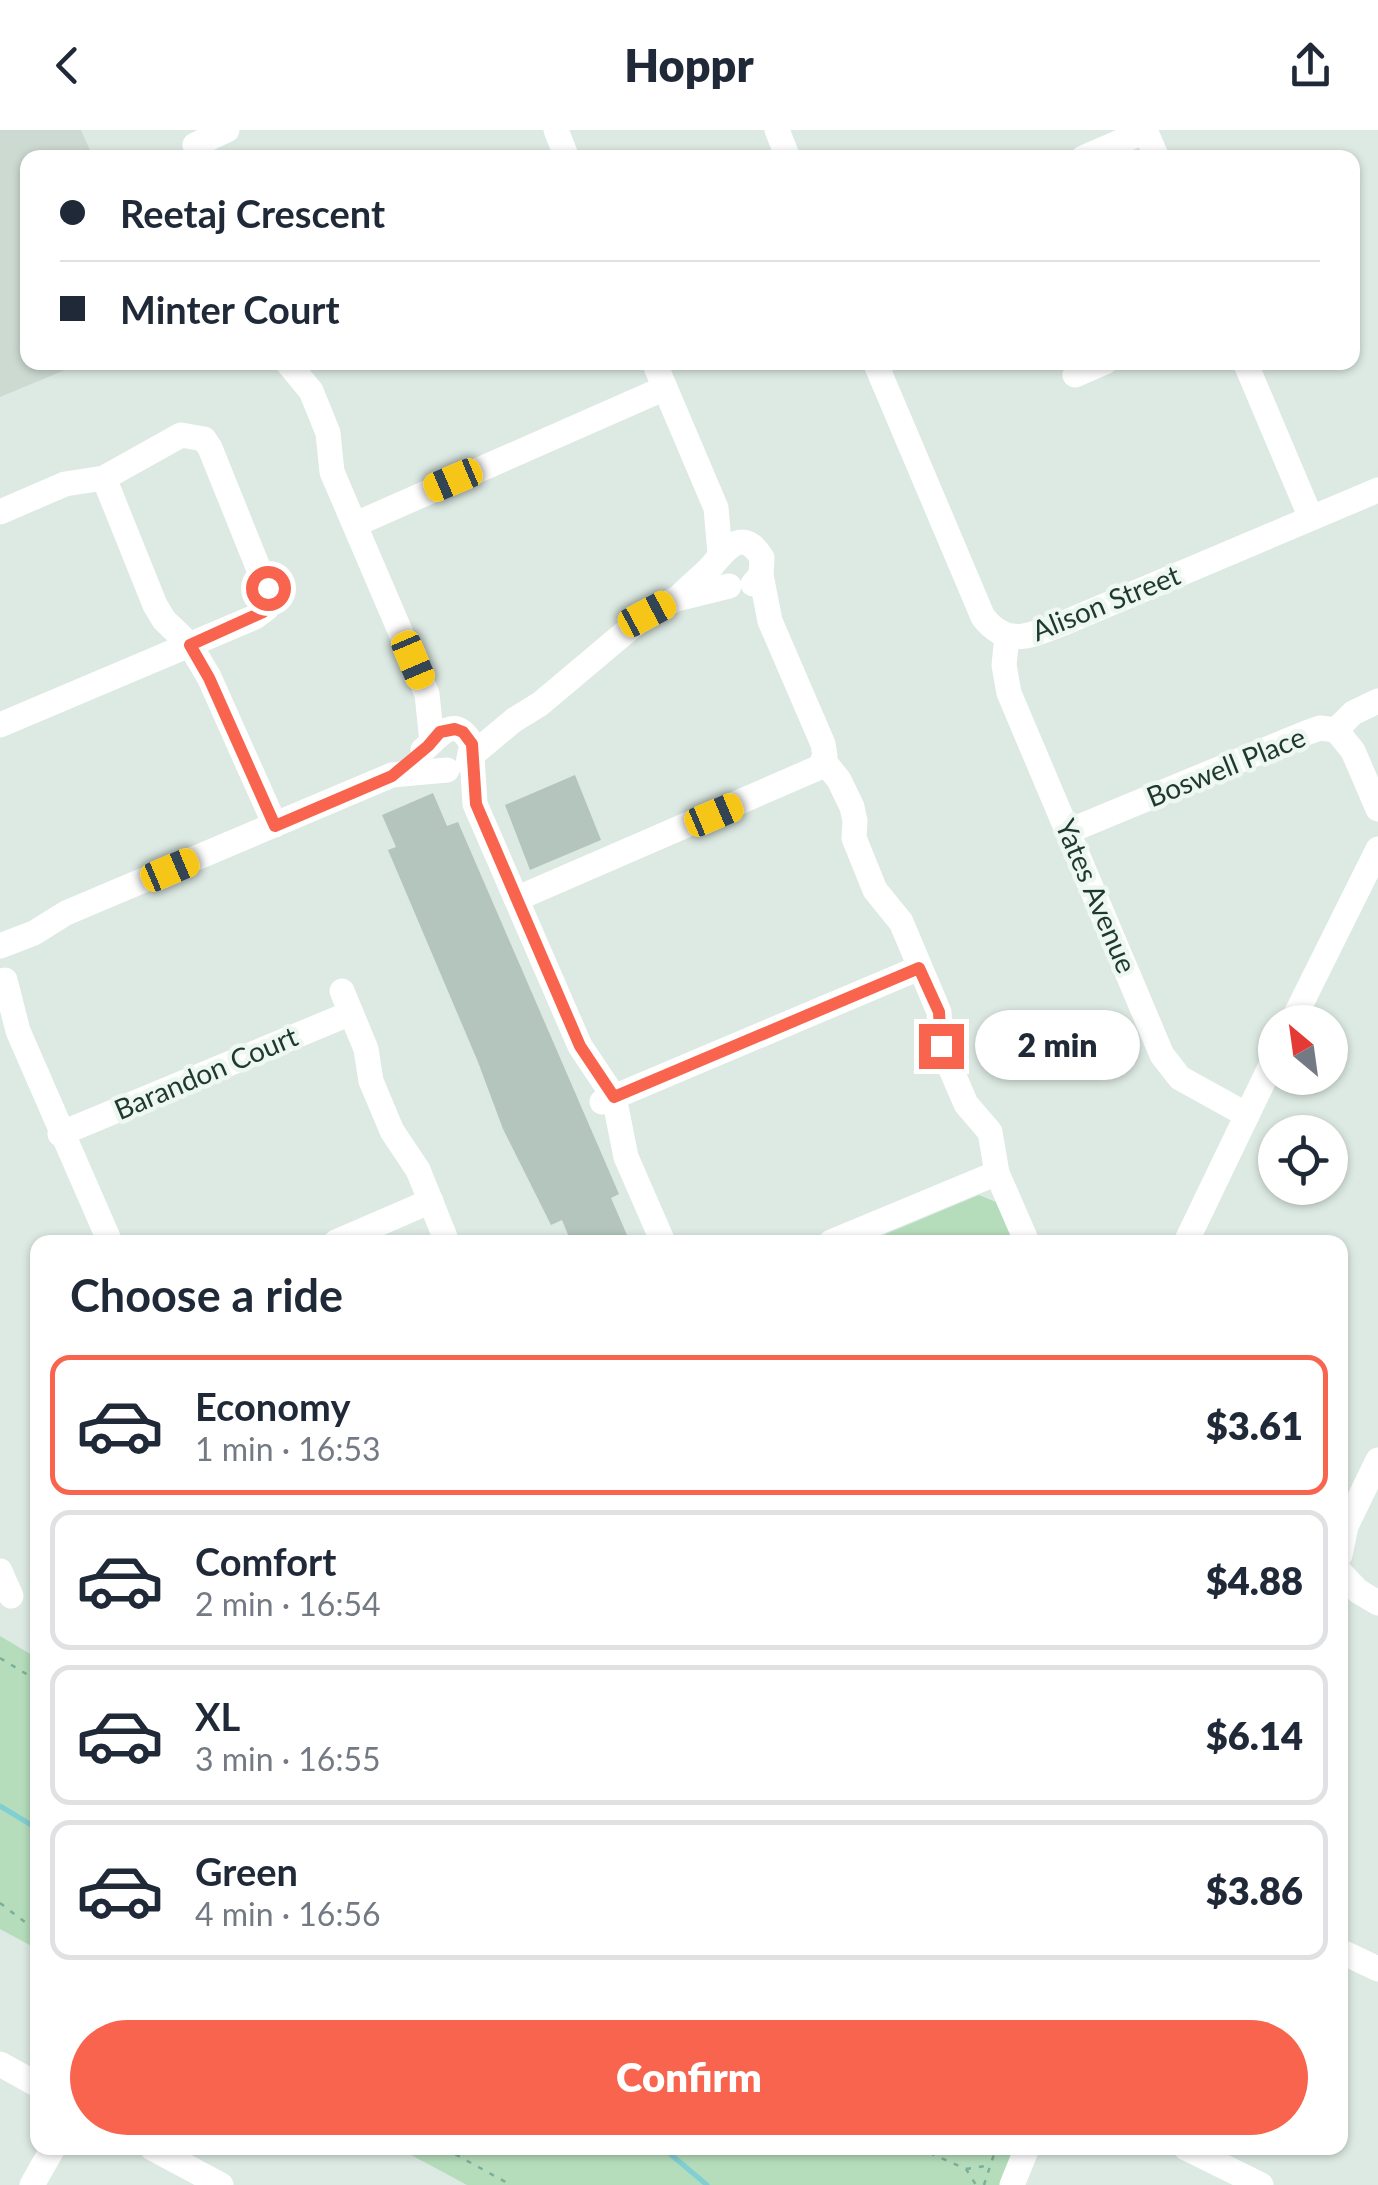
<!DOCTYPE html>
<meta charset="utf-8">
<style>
body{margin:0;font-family:Lato,sans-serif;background:#f6f6f7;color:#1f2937;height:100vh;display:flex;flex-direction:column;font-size:38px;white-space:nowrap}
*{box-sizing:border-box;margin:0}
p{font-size:32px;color:#747a83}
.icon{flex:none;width:55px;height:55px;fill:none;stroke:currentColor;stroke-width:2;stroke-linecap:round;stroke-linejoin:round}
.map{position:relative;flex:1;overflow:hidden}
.panel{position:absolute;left:30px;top:1105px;width:1318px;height:920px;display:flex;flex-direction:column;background:#fff;border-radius:20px;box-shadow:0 2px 8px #0004}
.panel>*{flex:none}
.banner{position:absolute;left:20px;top:20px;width:1340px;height:220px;border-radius:20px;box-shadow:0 2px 8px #0004;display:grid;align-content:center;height:220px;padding:0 40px;background:#fff}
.needle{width:65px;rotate:331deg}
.fabs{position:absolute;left:1258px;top:875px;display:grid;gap:20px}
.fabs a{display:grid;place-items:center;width:90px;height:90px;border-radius:50%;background:#fff;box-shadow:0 2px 8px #0004;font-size:50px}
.end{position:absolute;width:45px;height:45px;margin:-22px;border:12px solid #f8644e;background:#fff;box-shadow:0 0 0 5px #fff}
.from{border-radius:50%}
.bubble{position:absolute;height:70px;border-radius:35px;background:#fff;box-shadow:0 2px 8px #0004;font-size:32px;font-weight:800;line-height:70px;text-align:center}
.car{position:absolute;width:30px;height:60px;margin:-30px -15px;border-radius:12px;box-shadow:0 0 8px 2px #0007;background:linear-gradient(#f5c518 24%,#345 0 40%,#f5c518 0 76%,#345 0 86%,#f5c518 0)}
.banner b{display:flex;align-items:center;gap:35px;height:95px;font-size:38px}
.banner b+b{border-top:2px solid #e0e1e3}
.banner i{width:25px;height:25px;background:#1f2937}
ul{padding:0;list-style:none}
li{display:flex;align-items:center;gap:30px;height:140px;margin:0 20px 15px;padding:0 20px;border:5px solid #e0e1e3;border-radius:20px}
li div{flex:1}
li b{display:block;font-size:38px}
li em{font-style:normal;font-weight:800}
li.current{border-color:#f8644e}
li>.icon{width:90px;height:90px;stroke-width:1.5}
h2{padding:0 40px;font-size:45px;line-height:120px}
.cta{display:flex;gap:20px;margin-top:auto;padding:20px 40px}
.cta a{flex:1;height:115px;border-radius:60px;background:#f8644e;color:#fff;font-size:40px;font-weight:800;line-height:115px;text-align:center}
header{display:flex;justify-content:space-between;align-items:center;height:130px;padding:0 40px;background:#fff;font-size:45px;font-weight:800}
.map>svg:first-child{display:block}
.built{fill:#ccdad2}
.green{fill:#b5ddbb}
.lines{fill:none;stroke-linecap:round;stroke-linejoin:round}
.stream{stroke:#82cfd3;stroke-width:5}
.building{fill:#b3c5bc}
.path{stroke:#7caf9a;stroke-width:2.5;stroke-dasharray:5 8;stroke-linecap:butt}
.minor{stroke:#fff;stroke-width:25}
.route{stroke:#f8644e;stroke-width:12}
.labels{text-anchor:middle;stroke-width:9;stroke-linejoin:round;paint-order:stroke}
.street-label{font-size:28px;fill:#1e3a30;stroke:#eef7f1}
</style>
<header><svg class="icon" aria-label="back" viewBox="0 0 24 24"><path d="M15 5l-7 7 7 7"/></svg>Hoppr<svg class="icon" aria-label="share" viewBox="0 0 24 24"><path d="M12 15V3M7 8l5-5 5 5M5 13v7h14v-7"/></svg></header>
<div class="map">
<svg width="1378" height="2055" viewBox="0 0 1378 2055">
<rect width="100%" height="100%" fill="#ddeae3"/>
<path class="built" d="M0,0H81L93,27L28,28V232L82,233L0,267Z"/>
<g class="green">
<path d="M979,1065L996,1072L1013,1112H867Z"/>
<path d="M0,1506L37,1528V1819L0,1799Z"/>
<path d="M398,2018H1019L1005,2055H467Z"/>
</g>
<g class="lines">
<g class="stream">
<path d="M0,1676L38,1699"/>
<path d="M663,2018L707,2055"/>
</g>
</g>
<g class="building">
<path d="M575,645L601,710L530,740L505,675Z"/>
<path d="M433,663L447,696L458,692L619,1064L611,1068L630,1112H571L562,1090L551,1095L503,999L478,932L388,720L396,717L382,685Z"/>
</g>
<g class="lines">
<g class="path">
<path d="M0,1528L38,1551"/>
<path d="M0,1773L38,1802"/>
<path d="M444,2018L511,2055"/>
<path d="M918,2018L966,2039L976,2055"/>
<path d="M966,2039L986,2036"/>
<path d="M984,2055L996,2018"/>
</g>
<g class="minor">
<path d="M556,0L567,28"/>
<path d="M777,0L788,28"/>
<path d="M1145,0L1157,28"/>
<path d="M195,15L227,0"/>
<path d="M1083,28L1145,1"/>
<path d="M287,232L311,261L320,283L328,303L332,342L427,564L432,612"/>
<path d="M654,232L716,378L720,424"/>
<path d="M875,232L983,487C1008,519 1031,505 1064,493L1378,360"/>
<path d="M1245,232L1311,388"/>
<path d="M1075,245L1105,232"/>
<path d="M104,348L155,475L164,490L190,515L209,547L275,695"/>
<path d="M0,382L65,354L104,348L181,305L204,309L210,318L270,467L267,478L255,487L0,595"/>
<path d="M356,394L665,258"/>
<path d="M680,466C690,456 701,447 711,437C726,419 743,396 762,428L761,445L753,454"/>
<path d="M1007,506L1004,535L1009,563L1162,925L1180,948L1247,985"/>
<path d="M1336,600L1353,621L1378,679"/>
<path d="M1336,600L1353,583L1378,571"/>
<path d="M423,620C440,606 454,583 472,614L468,633"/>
<path d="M472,625L514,590L540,574L647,484L676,469L729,456"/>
<path d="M472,627L475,674L580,916L614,967L626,1027L663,1112"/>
<path d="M823,630L839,650L852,677L855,691L854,708L875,760L901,792L939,882L941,916L966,974L990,1002L997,1043L1027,1112"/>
<path d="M1069,701L1306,603L1320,598L1336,600"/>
<path d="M516,769L820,637L825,626L823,614L770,491L761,445"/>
<path d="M0,816L34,803L66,783L392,645L447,640"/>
<path d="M5,850L18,901L110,1112"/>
<path d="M342,861L366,919L371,951L392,1001L418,1040L447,1112"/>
<path d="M1292,892L1378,719"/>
<path d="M602,972L919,838"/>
<path d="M60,1004L351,883"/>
<path d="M336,1112L431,1071"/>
<path d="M831,1112L997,1043"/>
<path d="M1186,1112L1275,927"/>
<path d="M1340,1425L1346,1396L1378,1330"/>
<path d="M0,1441L11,1466"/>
<path d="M1340,1442L1358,1461L1378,1473"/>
<path d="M1340,1821L1378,1839"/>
<path d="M0,1934L38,1955"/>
<path d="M152,2018L221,2055"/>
<path d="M1186,2018L1261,2055"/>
<path d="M32,2055L53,2018"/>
<path d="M1012,2055L1027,2018"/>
</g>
</g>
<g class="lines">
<path class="route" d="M268,458V474L263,482L190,515L209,548L275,696L392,646L428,616L440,602L455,599L463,602L472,614L476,674L580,916L614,967L919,838L939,882L941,916"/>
</g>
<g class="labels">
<g class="street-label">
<text transform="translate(1106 473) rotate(-22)" y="10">Alison Street</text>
<text transform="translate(1226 637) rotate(-22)" y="10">Boswell Place</text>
<text transform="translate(1096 766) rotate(67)" y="10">Yates Avenue</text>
<text transform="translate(206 943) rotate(-23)" y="10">Barandon Court</text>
</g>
</g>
</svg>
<div class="fabs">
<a><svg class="needle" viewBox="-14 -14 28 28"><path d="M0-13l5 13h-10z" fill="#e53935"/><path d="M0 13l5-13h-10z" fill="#747a83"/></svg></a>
<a><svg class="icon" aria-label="locate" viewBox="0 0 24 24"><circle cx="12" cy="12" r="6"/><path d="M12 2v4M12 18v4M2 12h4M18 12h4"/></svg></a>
</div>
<i class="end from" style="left:268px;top:458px"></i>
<i class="end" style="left:941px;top:916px"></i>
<div class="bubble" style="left:975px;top:880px;width:165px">2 min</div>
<i class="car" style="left:453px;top:350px;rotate:247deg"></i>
<i class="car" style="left:647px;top:484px;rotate:62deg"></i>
<i class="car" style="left:413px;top:530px;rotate:157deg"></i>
<i class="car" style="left:714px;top:685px;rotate:67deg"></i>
<i class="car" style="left:170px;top:740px;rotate:67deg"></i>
<div class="banner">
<b><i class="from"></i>Reetaj Crescent</b>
<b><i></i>Minter Court</b>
</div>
<section class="panel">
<h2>Choose a ride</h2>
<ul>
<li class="current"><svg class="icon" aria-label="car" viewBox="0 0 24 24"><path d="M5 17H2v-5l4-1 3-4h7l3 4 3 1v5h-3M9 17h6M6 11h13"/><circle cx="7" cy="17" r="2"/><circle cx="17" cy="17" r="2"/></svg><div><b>Economy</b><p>1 min · 16:53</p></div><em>$3.61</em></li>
<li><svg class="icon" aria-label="car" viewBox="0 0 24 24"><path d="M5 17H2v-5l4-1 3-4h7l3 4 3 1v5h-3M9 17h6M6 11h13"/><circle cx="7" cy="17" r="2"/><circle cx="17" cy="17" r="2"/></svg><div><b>Comfort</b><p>2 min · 16:54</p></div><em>$4.88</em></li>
<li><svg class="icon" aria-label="car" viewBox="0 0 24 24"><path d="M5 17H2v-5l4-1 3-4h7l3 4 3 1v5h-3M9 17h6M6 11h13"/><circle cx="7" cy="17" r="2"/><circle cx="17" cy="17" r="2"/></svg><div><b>XL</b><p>3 min · 16:55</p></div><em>$6.14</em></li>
<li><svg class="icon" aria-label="car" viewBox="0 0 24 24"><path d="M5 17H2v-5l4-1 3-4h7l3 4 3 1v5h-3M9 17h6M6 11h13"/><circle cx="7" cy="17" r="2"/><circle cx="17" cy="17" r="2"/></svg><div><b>Green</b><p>4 min · 16:56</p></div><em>$3.86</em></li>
</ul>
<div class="cta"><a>Confirm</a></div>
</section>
</div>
